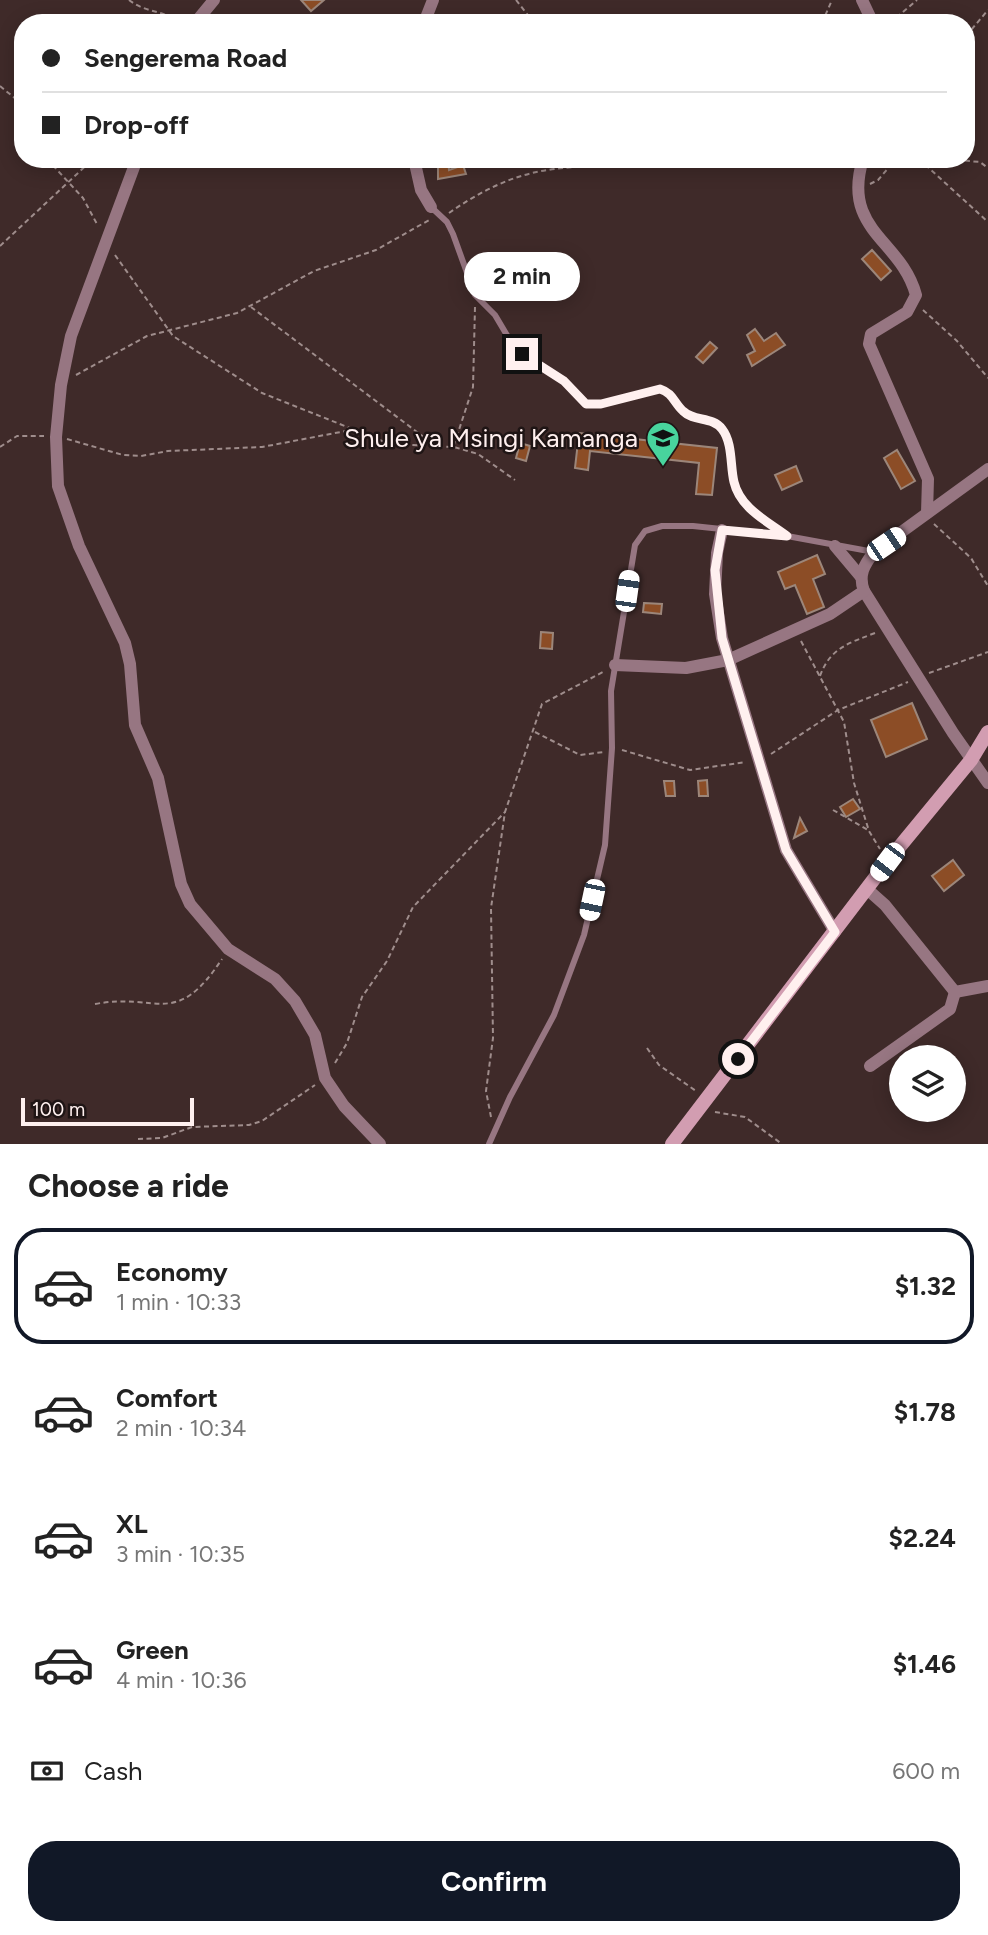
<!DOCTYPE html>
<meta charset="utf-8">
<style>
body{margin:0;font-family:Figtree,sans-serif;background:#f2f2f2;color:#222;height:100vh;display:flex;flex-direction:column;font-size:26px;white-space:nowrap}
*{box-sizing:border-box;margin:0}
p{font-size:23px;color:#767676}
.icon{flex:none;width:38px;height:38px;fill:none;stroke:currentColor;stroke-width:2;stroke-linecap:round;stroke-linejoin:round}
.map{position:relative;height:1144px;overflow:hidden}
.side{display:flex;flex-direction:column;background:#fff;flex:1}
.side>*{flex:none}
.banner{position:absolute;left:14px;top:14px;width:961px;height:154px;border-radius:28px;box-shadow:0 4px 18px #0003;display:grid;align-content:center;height:154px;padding:0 28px;background:#fff}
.buttons{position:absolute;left:889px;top:1045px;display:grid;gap:14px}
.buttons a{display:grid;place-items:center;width:77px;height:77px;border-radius:50%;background:#fff;box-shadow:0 4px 18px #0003;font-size:35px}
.scale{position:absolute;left:21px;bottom:18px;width:173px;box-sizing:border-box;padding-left:7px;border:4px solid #fff0ef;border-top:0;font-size:19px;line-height:24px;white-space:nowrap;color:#fff0ef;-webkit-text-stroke:5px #1f1515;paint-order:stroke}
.end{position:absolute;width:32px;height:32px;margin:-16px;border:9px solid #fff0ef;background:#111;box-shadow:0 0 0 4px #111}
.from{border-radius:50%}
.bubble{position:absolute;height:49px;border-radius:24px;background:#fff;box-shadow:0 4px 18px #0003;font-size:23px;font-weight:700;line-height:49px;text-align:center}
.car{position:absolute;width:21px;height:42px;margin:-21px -10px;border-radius:9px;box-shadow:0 0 5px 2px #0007;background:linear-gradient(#fff 24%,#345 0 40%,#fff 0 76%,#345 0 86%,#fff 0)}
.banner b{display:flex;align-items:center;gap:24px;height:66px;font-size:26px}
.banner b+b{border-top:2px solid #e0e0e0}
.banner i{width:18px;height:18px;background:#222}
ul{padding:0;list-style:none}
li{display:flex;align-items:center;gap:21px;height:116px;margin:0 14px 10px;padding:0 14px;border:4px solid transparent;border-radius:28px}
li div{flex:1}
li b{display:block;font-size:26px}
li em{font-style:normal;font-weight:700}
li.on{border-color:#111827}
li>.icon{width:63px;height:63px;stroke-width:1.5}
h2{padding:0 28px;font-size:32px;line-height:84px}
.pay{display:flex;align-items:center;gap:18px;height:77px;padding:0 28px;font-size:26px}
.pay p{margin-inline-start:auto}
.cta{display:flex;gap:14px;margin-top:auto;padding:14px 28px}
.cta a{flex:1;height:80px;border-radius:28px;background:#111827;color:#fff;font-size:28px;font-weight:700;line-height:80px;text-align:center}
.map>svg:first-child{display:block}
.building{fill:#8c4d26;stroke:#9c867a;stroke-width:2}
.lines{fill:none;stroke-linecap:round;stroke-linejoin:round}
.path{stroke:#9f8d8c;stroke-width:2;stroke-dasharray:5 3.5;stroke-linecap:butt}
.service{stroke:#977682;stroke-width:6}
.minor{stroke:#977682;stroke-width:12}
.secondary{stroke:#d29db1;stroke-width:14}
.route{stroke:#fff0ef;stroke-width:9}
.labels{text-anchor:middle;stroke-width:5;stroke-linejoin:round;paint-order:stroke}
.poi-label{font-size:26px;fill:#fff0ef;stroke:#1f1515;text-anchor:end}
</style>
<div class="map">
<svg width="988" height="1144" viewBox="0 0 988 1144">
<rect width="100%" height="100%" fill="#3f2a29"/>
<g class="building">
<path d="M301,0H324L311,11Z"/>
<path d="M438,159H448L449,170L463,165L466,174L438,179Z"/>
<path d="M872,250L891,271L881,280L862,259Z"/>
<path d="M755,329L764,341L776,333L785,345L752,366L747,355L755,351L747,335Z"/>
<path d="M710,342L717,348L703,363L696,357Z"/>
<path d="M579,433L717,448L712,495L696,494L699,463L590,451L588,470L575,468Z"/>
<path d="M520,443L530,446L526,461L516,458Z"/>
<path d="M897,450L915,481L901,489L884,458Z"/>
<path d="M796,466L802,481L782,490L775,475Z"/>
<path d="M817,555L825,574L813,579L824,607L807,614L795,585L785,589L778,572Z"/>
<path d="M644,603L662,604L661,614L643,612Z"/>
<path d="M541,632L553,633L552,649L540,648Z"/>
<path d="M912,703L927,739L886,757L871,720Z"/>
<path d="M707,780L708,796H699L698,781Z"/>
<path d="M664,781H674L675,796H666Z"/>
<path d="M853,799L860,809L846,817L840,807Z"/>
<path d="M800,818L807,831L794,838Z"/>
<path d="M953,860L964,875L944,891L932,876Z"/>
</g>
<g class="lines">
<g class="path">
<path d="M129,0C145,13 165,10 180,23"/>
<path d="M516,0L531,19"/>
<path d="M822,23L832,0"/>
<path d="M890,23L917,0"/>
<path d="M966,36L988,10"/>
<path d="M0,86L17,100L23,109"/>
<path d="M47,159L83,198L98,226"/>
<path d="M919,159L988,222"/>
<path d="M948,159L980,162L988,168"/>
<path d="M870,184L878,180L896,159"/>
<path d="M449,213C479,192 512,175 548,170C578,165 606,167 635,159"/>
<path d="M0,246L93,159"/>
<path d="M115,255L173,336L262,393L390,444L454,447L478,454L515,480"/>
<path d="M251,307L433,444"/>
<path d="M923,310L957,341L988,378"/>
<path d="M76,375L147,336L237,313L314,271L376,250L431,219"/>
<path d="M67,439L123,455L141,456L168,451L262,447L351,430"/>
<path d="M454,445L473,387L475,307"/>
<path d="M0,447L17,436H44"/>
<path d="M934,524L971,558L988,586"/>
<path d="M801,641L844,722L854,783L869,831L880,849"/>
<path d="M929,673L988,652"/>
<path d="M820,676C830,648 849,643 875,633"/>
<path d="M535,732L580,755L604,752"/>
<path d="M622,750L690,770L746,762"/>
<path d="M771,754L838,710L908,682"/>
<path d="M833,810L868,830"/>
<path d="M95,1004C158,992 175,1030 222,959"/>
<path d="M919,1046L924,1057"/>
<path d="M647,1048L659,1065L696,1091"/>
<path d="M335,1063L347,1043L362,997L387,961L413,907L505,812"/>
<path d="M715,1112L745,1117L782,1144"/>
<path d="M491,1117L486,1091L493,1038L491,908L505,812L542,704L603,672"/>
<path d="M138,1139L162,1138L192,1127L249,1125L262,1121L315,1085"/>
</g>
<g class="service">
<path d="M431,207L447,222L453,234L475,295L495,315L511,342L522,354L564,381L586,404H601L660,389C673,393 674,403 683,411C694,422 712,416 722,429C733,443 730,466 734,482C740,508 767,521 787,536"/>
<path d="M489,1144L510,1097L554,1015L584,935L605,845L612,748L611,691L635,545L645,531L662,526H693L787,536L874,552"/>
</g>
<g class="minor">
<path d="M862,0L873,23"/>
<path d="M195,23L214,0"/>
<path d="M424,23L433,0"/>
<path d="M137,159L71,336L61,385L56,437L58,486L79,546L125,643L130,664L135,725L158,778L181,884L190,904L228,949L275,979L295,1001L315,1035L325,1078L344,1106L380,1144"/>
<path d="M414,159L421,190L431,207"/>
<path d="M863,159C841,231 901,239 916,295L907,312L871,334L869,344L928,479L927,513"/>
<path d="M988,469L874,552C864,565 858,575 864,591L953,733L988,783"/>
<path d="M722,530L717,553L715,594L722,638L786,850L835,932"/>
<path d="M835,546L861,577"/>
<path d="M615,665L686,668L728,660L830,614L864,591"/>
<path d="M867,889L885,905L955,992L988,986"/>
<path d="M870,1066L950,1009L955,992"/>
</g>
<path class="secondary" d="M672,1144L887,862L971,760L988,732"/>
</g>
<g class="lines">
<path class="route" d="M522,354L564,381L586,404H601L660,389C673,393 674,403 683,411C694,422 712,416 722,429C733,443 730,466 734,482C740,508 767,521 787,536L722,530L715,570L722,638L786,850L835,932L738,1059"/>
</g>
<defs>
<symbol id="school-pin" viewBox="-11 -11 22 30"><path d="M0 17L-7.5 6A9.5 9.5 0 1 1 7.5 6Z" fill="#48d49d" stroke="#1f1515"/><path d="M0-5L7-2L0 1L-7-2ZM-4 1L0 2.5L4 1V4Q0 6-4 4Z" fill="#111"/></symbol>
</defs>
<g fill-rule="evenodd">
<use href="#school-pin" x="644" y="419" width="38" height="52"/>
</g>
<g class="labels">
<g class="poi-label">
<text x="638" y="447">Shule ya Msingi Kamanga</text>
</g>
</g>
</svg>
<div class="buttons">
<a><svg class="icon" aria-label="layers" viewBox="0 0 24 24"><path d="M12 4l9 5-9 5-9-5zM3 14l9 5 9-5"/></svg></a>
</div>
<div class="scale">100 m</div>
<i class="end from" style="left:738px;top:1059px"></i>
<i class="end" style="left:522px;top:354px"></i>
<div class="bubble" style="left:464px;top:252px;width:116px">2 min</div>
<i class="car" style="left:886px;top:544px;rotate:56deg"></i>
<i class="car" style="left:627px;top:591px;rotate:8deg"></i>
<i class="car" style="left:887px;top:862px;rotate:217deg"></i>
<i class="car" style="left:592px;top:900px;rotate:192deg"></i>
<div class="banner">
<b><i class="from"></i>Sengerema Road</b>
<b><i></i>Drop-off</b>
</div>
</div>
<section class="side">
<h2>Choose a ride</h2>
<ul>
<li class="on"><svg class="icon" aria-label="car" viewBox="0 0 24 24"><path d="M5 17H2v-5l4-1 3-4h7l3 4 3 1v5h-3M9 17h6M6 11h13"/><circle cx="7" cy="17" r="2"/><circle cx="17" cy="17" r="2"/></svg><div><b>Economy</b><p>1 min · 10:33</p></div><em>$1.32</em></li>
<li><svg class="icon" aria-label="car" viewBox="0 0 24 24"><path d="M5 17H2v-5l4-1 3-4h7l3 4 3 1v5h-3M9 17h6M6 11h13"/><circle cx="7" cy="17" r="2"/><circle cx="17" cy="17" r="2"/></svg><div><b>Comfort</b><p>2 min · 10:34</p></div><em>$1.78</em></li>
<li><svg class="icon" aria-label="car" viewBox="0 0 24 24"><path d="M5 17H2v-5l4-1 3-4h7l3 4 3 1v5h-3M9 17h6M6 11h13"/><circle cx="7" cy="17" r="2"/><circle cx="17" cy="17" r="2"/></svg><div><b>XL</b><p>3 min · 10:35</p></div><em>$2.24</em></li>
<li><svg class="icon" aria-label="car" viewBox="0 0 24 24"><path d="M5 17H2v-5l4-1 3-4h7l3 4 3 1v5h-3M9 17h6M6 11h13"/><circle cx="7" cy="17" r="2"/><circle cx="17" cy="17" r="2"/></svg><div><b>Green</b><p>4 min · 10:36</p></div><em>$1.46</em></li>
</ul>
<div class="pay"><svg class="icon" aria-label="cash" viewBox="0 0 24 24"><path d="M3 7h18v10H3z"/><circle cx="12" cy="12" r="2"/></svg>Cash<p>600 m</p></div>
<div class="cta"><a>Confirm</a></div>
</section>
